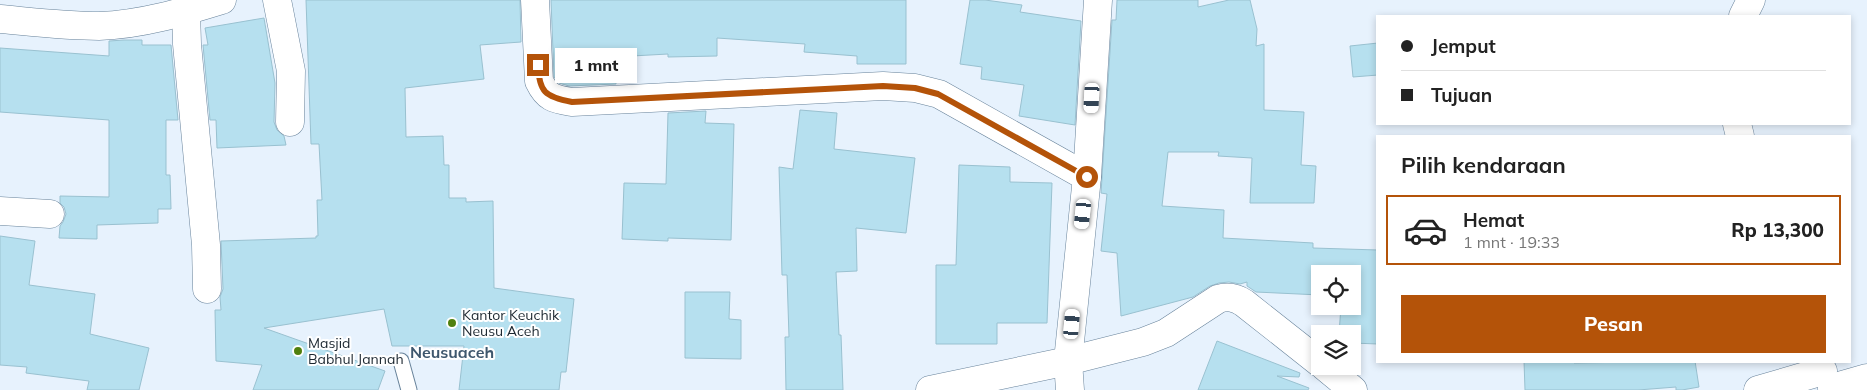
<!DOCTYPE html>
<html lang="id">
<meta charset="utf-8">
<style>
body{margin:0;font-family:Mulish,sans-serif;background:#f2f2f2;color:#222;height:100vh;display:flex;flex-direction:column;font-size:19px;white-space:nowrap}
*{box-sizing:border-box;margin:0}
p{font-size:16px;color:#767676}
.icon{flex:none;width:28px;height:28px;fill:none;stroke:currentColor;stroke-width:2;stroke-linecap:round;stroke-linejoin:round}
.map{position:relative;flex:1;overflow:hidden}
.side{position:absolute;left:1376px;top:135px;width:475px;height:228px;display:flex;flex-direction:column;background:#fff;border-radius:0px;box-shadow:0 2px 8px #0003}
.side>*{flex:none}
.banner{position:absolute;left:1376px;top:15px;width:475px;height:110px;border-radius:0px;box-shadow:0 2px 8px #0003;display:grid;align-content:center;height:110px;padding:0 25px;background:#fff}
.tools{position:absolute;left:1311px;top:265px;display:grid;gap:10px}
.tools a{display:grid;place-items:center;width:50px;height:50px;border-radius:0px;background:#fff;box-shadow:0 2px 8px #0003;font-size:25px}
.end{position:absolute;width:22px;height:22px;margin:-11px;border:6px solid #b45309;background:#fff;box-shadow:0 0 0 2px #fff}
.from{border-radius:50%}
.bubble{position:absolute;height:35px;border-radius:0px;background:#fff;box-shadow:0 2px 8px #0003;font-size:16px;font-weight:800;line-height:35px;text-align:center}
.car{position:absolute;width:15px;height:30px;margin:-15px -8px;border-radius:6px;box-shadow:0 0 4px 1px #0007;background:linear-gradient(#fff 24%,#345 0 40%,#fff 0 76%,#345 0 86%,#fff 0)}
.banner b{display:flex;align-items:center;gap:18px;height:48px;font-size:19px}
.banner b+b{border-top:1px solid #e0e0e0}
.banner i{width:12px;height:12px;background:#222}
ul{padding:0;list-style:none}
li{display:flex;align-items:center;gap:15px;height:70px;margin:0 10px 8px;padding:0 15px;border:2px solid transparent;border-radius:0px}
li div{flex:1}
li b{display:block;font-size:19px}
li em{font-style:normal;font-weight:800}
li.selected{border-color:#b45309}
li>.icon{width:45px;height:45px;stroke-width:1.5}
h2{padding:0 25px;font-size:22px;line-height:60px}
.primary-button{display:flex;gap:10px;margin-top:auto;padding:10px 25px}
.primary-button a{flex:1;height:58px;border-radius:0px;background:#b45309;color:#fff;font-size:20px;font-weight:800;line-height:58px;text-align:center}
.map>svg:first-child{display:block}
.building{fill:#b6e0ef;stroke:#99c1d0}
.lines{fill:none;stroke-linecap:round;stroke-linejoin:round}
.lane-casing{stroke:#68839b;stroke-width:17}
.street-casing{stroke:#68839b;stroke-width:29}
.lane{stroke:#fff;stroke-width:15}
.street{stroke:#fff;stroke-width:28}
.route{stroke:#b45309;stroke-width:6}
.poi-dot{fill:#50800e;stroke:#fff;stroke-width:2}
.labels{text-anchor:middle;stroke-width:4;stroke-linejoin:round;paint-order:stroke}
.poi-label{font-size:14px;fill:#1b262f;stroke:#fff;text-anchor:start}
.quarter-label{font-size:16px;font-weight:bold;fill:#3e576d;stroke:#fff}
</style>
<div class="map">
<svg width="1867" height="390" viewBox="0 0 1867 390">
<rect width="100%" height="100%" fill="#e7f2fd"/>
<g class="building">
<path d="M306,0H520L521,42L480,45L484,79L405,88L406,137L443,136L444,165H449V198H466V202L493,201L494,288L574,299L566,372H561L559,390H459L464,346H392L384,309L264,328L385,371L378,390H253L262,365L216,361L215,310H221L220,297L223,289L221,241L316,238V236H318L317,200H322L319,144H311Z"/>
<path d="M551,0H906V64H857V56L804,52L805,44L717,38V56L668,57V54L614,57L616,84L569,86L559,83L554,77Z"/>
<path d="M970,0H985L1022,5L1020,12L1081,21L1075,125L1019,116L1024,85L981,79L982,67L960,64Z"/>
<path d="M1117,0H1198V7L1229,0H1250L1257,29L1256,46L1264,44V110L1304,112L1301,165L1316,166L1314,203H1250L1252,158L1218,156L1219,152H1168L1162,206L1224,210L1223,238L1313,243V248L1378,250V344L1352,343V334H1339L1341,306H1352V274H1320V295L1256,292L1247,286V282L1240,284L1229,282L1219,283L1210,286L1193,297L1121,316L1117,253L1101,251L1107,194L1101,193L1112,20H1116Z"/>
<path d="M264,18L275,83L274,122L277,130L284,136L286,145L217,148L216,120H210L203,45H208L205,28Z"/>
<path d="M124,40H142V45H171L178,120H166V175H170L171,209H158V223L97,225V239L59,238L60,226L63,222L66,214L64,207L60,203V196L109,197V120L0,112V48L109,56V41Z"/>
<path d="M1378,43V75L1353,77L1350,46Z"/>
<path d="M800,110L837,113L834,149L915,158L906,233L856,228L857,271L836,272L839,335H841L843,390H786L785,337H789L787,275H782L779,167L793,169Z"/>
<path d="M706,111L705,123L734,124L731,240L668,238V241L622,239L624,183L666,184L668,113Z"/>
<path d="M959,165L1010,167V182L1052,183L1047,323H997V344H936V265H956Z"/>
<path d="M0,236L35,241L29,285L95,294L90,334L149,348L139,390H87L89,381L26,373L27,367L0,365Z"/>
<path d="M685,292H730L729,319L741,320V359L685,358Z"/>
<path d="M1217,341L1300,373L1299,377L1277,376L1309,388L1308,390H1198Z"/>
<path d="M1524,361H1574V363L1695,361L1699,387L1682,390H1676V387L1638,390H1525Z"/>
</g>
<g class="lines">
<defs>
<path id="lane" d="M401,361L409,390"/>
<g id="street">
<path d="M277,0L291,71L290,122"/>
<path d="M535,0L539,81C547,98 554,99 572,102L883,86L915,88L939,94L1087,177"/>
<path d="M186,11L187,44L206,245L207,289"/>
<path d="M1743,16L1751,0"/>
<path d="M0,19C33,22 66,26 99,26C141,25 183,12 222,0"/>
<path d="M1737,124L1740,136"/>
<path d="M0,211L50,214"/>
<path d="M1324,366L1353,390"/>
<path d="M1832,388L1867,378"/>
<path d="M930,390L1068,361L1143,342L1166,333L1218,299C1228,296 1235,297 1244,303L1320,363"/>
<path d="M1070,390L1068,361L1087,177L1098,0"/>
<path d="M1758,390L1823,371"/>
</g>
</defs>
<use href="#lane" class="lane-casing"/>
<use href="#street" class="street-casing"/>
<use href="#lane" class="lane"/>
<use href="#street" class="street"/>
</g>
<g class="lines">
<path class="route" d="M538,65C539,92 545,97 572,102L883,86L915,88L938,94L1087,177"/>
</g>
<g class="poi-dot">
<circle cx="452" cy="323" r="5"/>
<circle cx="298" cy="351" r="5"/>
</g>
<g class="labels">
<g class="poi-label">
<text x="462" y="320">Kantor Keuchik<tspan x="462" dy="16">Neusu Aceh</tspan></text>
<text x="308" y="348">Masjid<tspan x="308" dy="16">Babhul Jannah</tspan></text>
</g>
<g class="quarter-label">
<text x="452" y="358">Neusuaceh</text>
</g>
</g>
</svg>
<div class="tools">
<a><svg class="icon" aria-label="locate" viewBox="0 0 24 24"><circle cx="12" cy="12" r="6"/><path d="M12 2v4M12 18v4M2 12h4M18 12h4"/></svg></a>
<a><svg class="icon" aria-label="layers" viewBox="0 0 24 24"><path d="M12 4l9 5-9 5-9-5zM3 14l9 5 9-5"/></svg></a>
</div>
<i class="end from" style="left:1087px;top:177px"></i>
<i class="end" style="left:538px;top:65px"></i>
<div class="bubble" style="left:555px;top:48px;width:82px">1 mnt</div>
<i class="car" style="left:1092px;top:98px;rotate:183deg"></i>
<i class="car" style="left:1083px;top:214px;rotate:186deg"></i>
<i class="car" style="left:1072px;top:324px;rotate:5deg"></i>
<div class="banner">
<b><i class="from"></i>Jemput</b>
<b><i></i>Tujuan</b>
</div>
<section class="side">
<h2>Pilih kendaraan</h2>
<ul>
<li class="selected"><svg class="icon" aria-label="car" viewBox="0 0 24 24"><path d="M5 17H2v-5l4-1 3-4h7l3 4 3 1v5h-3M9 17h6M6 11h13"/><circle cx="7" cy="17" r="2"/><circle cx="17" cy="17" r="2"/></svg><div><b>Hemat</b><p>1 mnt · 19:33</p></div><em>Rp 13,300</em></li>
</ul>
<div class="primary-button"><a>Pesan</a></div>
</section>
</div>
